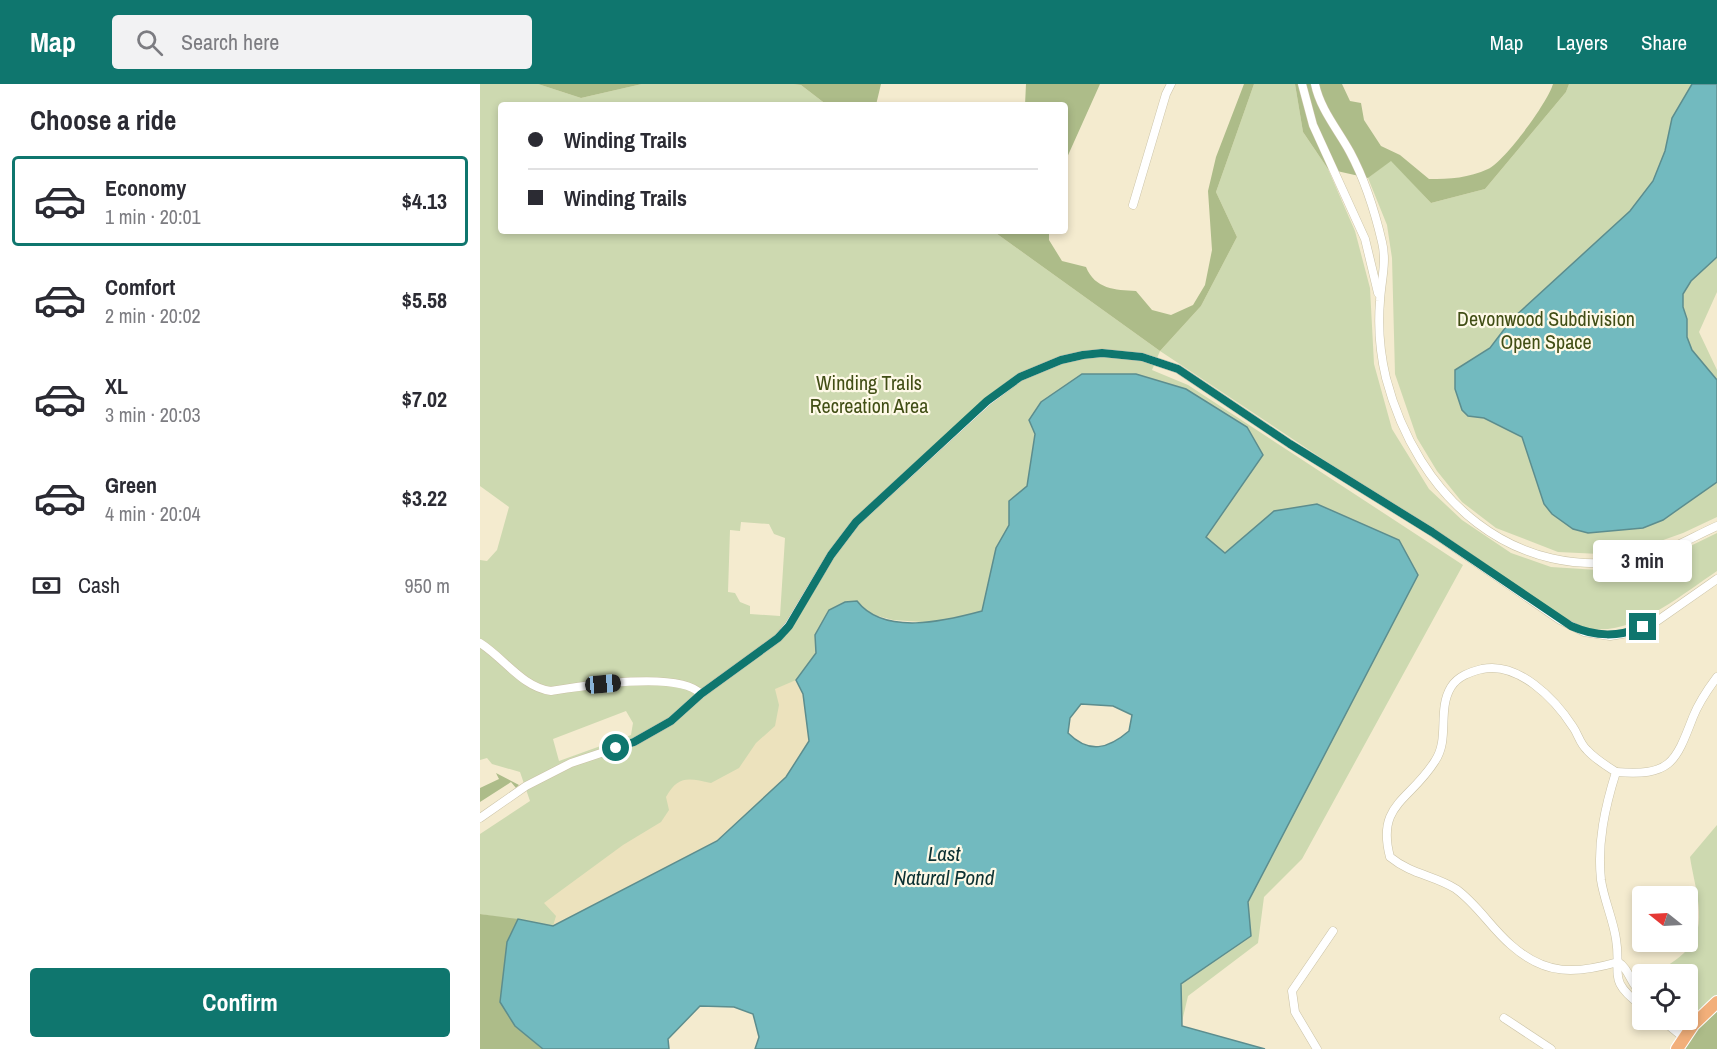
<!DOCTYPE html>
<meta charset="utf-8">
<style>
body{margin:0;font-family:"Archivo Narrow",sans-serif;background:#f2f2f3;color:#2b2b33;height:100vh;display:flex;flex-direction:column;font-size:22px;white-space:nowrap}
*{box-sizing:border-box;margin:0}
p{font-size:20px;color:#7c7c81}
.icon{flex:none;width:33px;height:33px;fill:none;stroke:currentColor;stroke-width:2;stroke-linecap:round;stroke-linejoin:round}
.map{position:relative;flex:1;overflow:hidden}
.details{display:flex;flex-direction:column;background:#fff;width:480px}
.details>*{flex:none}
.top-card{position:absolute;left:18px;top:18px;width:570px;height:132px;border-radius:6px;box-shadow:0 3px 9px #0003;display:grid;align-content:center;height:132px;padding:0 30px;background:#fff}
.needle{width:39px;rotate:288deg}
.controls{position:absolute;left:1152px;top:802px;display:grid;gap:12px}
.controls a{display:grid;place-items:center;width:66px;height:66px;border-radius:6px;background:#fff;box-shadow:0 3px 9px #0003;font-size:30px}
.end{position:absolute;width:27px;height:27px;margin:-14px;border:8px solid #0f766e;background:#fff;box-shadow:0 0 0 3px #fff}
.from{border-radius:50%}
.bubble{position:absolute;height:42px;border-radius:6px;background:#fff;box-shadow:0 3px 9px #0003;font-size:20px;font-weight:700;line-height:42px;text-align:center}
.car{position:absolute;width:18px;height:36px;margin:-18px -9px;border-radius:8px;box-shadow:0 0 4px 2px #0007;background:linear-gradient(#222 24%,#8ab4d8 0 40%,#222 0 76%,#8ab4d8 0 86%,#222 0)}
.top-card b{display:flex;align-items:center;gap:21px;height:57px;font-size:22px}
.top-card b+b{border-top:2px solid #e1e1e2}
.top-card i{width:15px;height:15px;background:#2b2b33}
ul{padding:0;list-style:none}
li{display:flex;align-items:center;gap:18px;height:90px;margin:0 12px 9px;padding:0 18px;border:3px solid transparent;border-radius:6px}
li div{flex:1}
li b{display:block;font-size:22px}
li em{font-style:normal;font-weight:700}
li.on{border-color:#0f766e}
li>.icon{width:54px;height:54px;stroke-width:1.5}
h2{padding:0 30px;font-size:27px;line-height:72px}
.pay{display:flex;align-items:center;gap:15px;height:66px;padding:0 30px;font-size:22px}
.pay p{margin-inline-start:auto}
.action{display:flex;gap:12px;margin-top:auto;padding:12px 30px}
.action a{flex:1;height:69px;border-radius:6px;background:#0f766e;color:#fff;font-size:24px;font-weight:700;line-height:69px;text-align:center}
header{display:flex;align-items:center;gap:36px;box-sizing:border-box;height:84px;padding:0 30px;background:#0f766e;color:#fff}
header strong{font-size:28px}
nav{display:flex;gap:33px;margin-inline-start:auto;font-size:21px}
.search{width:420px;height:54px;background:#f2f2f3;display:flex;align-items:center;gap:15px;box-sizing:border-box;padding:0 21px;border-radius:6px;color:#7c7c81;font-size:22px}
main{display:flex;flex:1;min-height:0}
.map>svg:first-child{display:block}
.green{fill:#cdd9b0;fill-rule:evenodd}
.forest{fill:#adbc89}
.sand{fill:#ece2bd}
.water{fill:#72babf;stroke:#5c8d8e;stroke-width:1.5;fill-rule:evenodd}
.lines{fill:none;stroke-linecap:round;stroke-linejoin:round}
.street-casing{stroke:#cac2a6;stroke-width:9}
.primary-casing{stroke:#fff;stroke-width:14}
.street{stroke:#fff;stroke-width:8}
.primary{stroke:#f2af7a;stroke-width:12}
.route{stroke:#0f766e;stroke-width:8}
.labels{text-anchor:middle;stroke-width:4.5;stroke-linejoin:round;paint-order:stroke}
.park-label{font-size:20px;fill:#414e15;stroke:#fef9e7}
.water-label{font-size:21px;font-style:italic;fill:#0c3133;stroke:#fef9e7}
</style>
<header>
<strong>Map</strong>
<div class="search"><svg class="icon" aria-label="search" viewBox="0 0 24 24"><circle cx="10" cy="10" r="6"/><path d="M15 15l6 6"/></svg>Search here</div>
<nav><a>Map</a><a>Layers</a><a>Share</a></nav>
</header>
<main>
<section class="details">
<h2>Choose a ride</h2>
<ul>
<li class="on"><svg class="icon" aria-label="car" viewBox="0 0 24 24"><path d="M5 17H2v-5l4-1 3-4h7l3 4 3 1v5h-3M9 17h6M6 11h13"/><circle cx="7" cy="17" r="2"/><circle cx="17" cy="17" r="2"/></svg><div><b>Economy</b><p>1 min · 20:01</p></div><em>$4.13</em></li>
<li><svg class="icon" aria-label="car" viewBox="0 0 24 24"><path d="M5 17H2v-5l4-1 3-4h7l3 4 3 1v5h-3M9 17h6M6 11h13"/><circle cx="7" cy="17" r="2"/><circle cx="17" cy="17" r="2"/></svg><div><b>Comfort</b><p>2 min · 20:02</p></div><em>$5.58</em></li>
<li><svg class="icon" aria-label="car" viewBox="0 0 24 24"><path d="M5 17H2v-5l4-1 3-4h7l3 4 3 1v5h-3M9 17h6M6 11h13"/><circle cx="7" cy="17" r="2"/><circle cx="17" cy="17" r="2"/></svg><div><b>XL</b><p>3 min · 20:03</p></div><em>$7.02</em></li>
<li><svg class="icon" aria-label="car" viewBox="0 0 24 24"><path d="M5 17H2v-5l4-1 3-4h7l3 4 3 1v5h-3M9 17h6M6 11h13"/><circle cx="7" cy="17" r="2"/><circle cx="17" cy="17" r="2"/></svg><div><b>Green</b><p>4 min · 20:04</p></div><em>$3.22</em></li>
</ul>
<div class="pay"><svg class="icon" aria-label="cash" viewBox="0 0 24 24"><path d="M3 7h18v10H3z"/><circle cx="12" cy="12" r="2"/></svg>Cash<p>950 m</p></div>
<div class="action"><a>Confirm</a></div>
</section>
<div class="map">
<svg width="1237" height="965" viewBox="0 0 1237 965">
<rect width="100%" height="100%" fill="#f4ebcf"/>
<g class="green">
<path d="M0,0H58L101,14L162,0H313L321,1L347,21H21V147H513L680,267L721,222L757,153L736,108L774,0H815L823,48L848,85L875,147L890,204L894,280L912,345L949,405L982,436L1031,469L1071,483L1134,487L1196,469L1237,449V487C1201,511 1149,556 1103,543C1087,539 1071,526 1058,518L680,267L672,286L708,301L983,481L822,775L784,813L778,859L708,912L701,942V900L771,852L768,818L794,427L746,469L726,453L782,371L767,343L706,305L656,290L555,349L547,403L529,417V441L516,464L502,527L456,539L413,536L386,529L335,551L336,569L316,596L329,657L73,842L0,830V750L50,717L40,688L12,680L7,674L0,676V476L7,477L17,466L29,423L0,402ZM261,438L289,440L294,450L305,454L300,532L270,530V522L260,518L255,509L248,508L250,446L260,447ZM146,627L153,639L151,651L79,677L73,655Z"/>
<path d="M1089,0H1237V208L1219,248L1237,286V433L1203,449L1141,471L1078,468L1016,444L982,418L957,387L937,354L915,290L912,174L907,141L888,94L911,76L951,119L1005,105L1086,8Z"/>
<path d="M1237,741V918L1223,932L1208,924V891H1174C1184,883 1198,876 1207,866C1230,842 1214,802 1210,773Z"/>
</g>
<g class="forest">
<path d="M58,0H162L101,14Z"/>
<path d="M313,0H401L396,21H347L321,1Z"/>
<path d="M546,0H620L585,78V21H545Z"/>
<path d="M764,0H774L736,108L757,153L721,222L680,267L513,147H569V156L582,177L606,183C615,205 635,206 656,207L672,226L691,231L713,221L725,201L732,166L728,107L736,73Z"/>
<path d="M815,0H862L870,17L881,19L884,36L901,62L920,71L949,95C970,95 989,94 1008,85C1025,77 1068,18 1073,0H1089L1086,8L1005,105L951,119L911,77L888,94L848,85L823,48Z"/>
<path d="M16,689L39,701L36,704L31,698L0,718V704L19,695Z"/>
<path d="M0,830L38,835L27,858L35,942L63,965H0Z"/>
<path d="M1237,918V965H1197Z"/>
</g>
<path class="sand" d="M316,596L323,610L329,657L306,693L237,757L73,842L76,832L64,819L143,761L181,738L189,726L186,713C198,691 209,694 231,699L259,684L276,659L295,642L299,621L295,605Z"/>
<g class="water">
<path d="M1212,0H1237V173L1211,197L1203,210V223L1207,235V253L1212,266L1237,296V398L1183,436L1163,444L1108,449L1093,445L1072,430L1064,420L1042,353L1004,334L988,332L982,326L975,305V286L1010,264L1032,235L1150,127L1173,97L1185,67L1192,34Z"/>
<path d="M602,290H656L706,305L767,343L783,371L726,453L745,469L794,427L837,420L919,456L938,491L768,818L771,852L701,900L702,942L785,965H275L279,953L273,930L254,923L220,922L188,955L189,965H63L35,942L20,918L27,858L38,835L73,842L237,757L306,693L329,657L323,610L316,596L336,569L335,551L349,526L365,518L377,517C404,552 465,537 502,527L516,464L529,441V417L547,402L555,350L549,336L561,318ZM601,620L633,622L652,631L649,647C628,665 609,670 588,649L590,634Z"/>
</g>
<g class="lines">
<defs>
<g id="street">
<path d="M822,0L833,41L885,155L898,209"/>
<path d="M835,0C840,25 858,46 870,68C885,96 895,128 902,158C907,178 901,197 900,217C898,241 900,269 906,294C937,413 1033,502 1162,474C1189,468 1212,453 1237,442"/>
<path d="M653,121L686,10L691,0"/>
<path d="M0,559C24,574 42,603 71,607C102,602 199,586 221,610"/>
<path d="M1136,688C1190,692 1195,680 1213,633C1219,618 1228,605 1237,593"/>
<path d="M0,734L46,702L91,679L154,658L191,637L221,610L298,554L309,541L351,471L376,438L508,317L540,293L581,276L603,271L622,269L662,273L698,285L810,360L952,448L1080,536L1104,548L1130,552L1148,549L1177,537L1237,495"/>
<path d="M1138,878C1096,890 1066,892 1031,861C1011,844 998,821 976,805C954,791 932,791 910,773C896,720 930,717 955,677C970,655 957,626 971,603C978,592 990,588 1002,585C1038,577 1075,615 1093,643C1098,650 1100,660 1107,666C1115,675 1125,681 1136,688C1125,723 1117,759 1121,796C1124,816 1133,835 1136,855C1142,890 1126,896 1162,922"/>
<path d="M1138,878C1150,885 1150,901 1162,909"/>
<path d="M1024,934L1071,965"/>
<path d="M1182,936L1204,954"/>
<path d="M837,965L815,928L812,907L853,847"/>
</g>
<path id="primary" d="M1197,965L1213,941L1237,918"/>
</defs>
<use href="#street" class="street-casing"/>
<use href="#primary" class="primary-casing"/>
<use href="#street" class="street"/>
<use href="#primary" class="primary"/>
</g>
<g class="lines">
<path class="route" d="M136,664L154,658L191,637L221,610L298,554L309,542L351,471L376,438L507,317L540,293L581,276L603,271L622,269L662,273L698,285L810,360L952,448L1091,542C1116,553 1138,553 1163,543"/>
</g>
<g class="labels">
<g class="park-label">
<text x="1066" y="242">Devonwood Subdivision<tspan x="1066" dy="23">Open Space</tspan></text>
<text x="389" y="306">Winding Trails<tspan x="389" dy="23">Recreation Area</tspan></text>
</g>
<g class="water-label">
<text x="464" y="777">Last<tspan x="464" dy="24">Natural Pond</tspan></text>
</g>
</g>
</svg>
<div class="controls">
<a><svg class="needle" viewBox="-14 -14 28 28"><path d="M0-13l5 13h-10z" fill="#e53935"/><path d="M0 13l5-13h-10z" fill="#7c7c81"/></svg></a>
<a><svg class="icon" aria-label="locate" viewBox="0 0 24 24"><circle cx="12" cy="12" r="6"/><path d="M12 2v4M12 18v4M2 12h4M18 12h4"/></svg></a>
</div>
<i class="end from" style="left:136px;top:664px"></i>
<i class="end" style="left:1163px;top:543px"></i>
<div class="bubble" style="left:1113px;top:456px;width:99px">3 min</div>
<i class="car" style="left:123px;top:600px;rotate:85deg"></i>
<div class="top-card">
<b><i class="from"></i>Winding Trails</b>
<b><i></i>Winding Trails</b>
</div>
</div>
</main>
